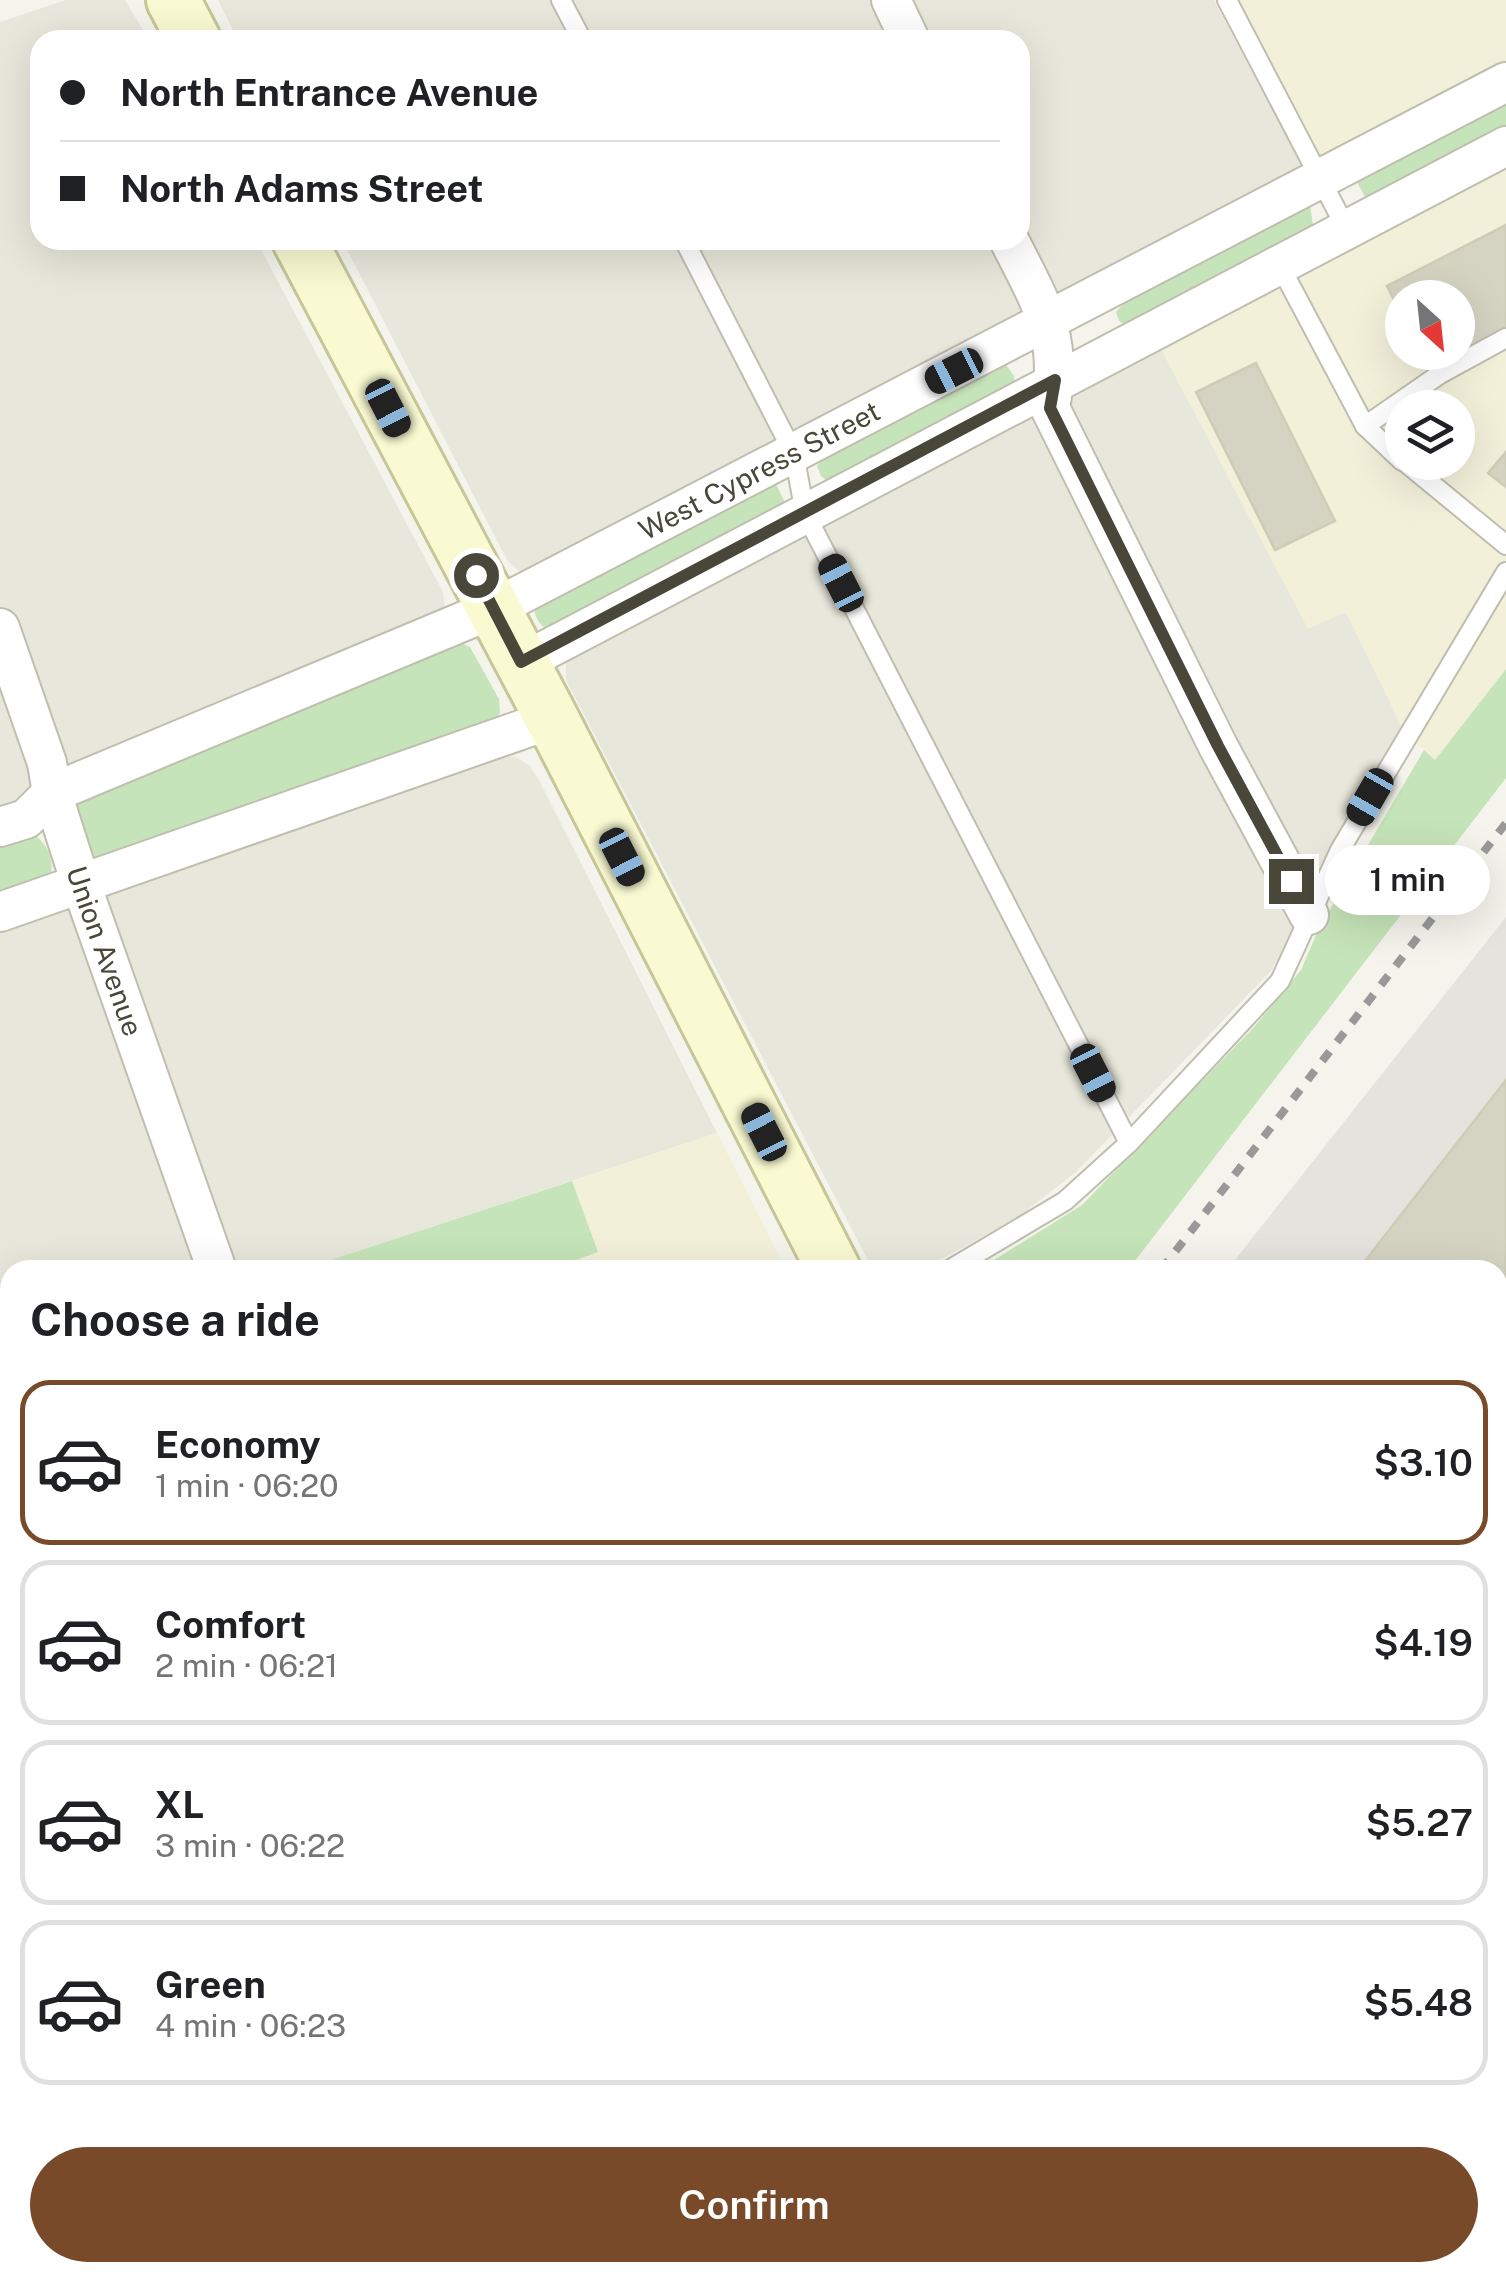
<!DOCTYPE html>
<meta charset="utf-8">
<style>
body{margin:0;font-family:"Public Sans",sans-serif;background:#f2f2f2;color:#202124;height:100vh;display:flex;flex-direction:column;font-size:38px;white-space:nowrap}
*{box-sizing:border-box;margin:0}
p{font-size:32px;color:#757577}
.icon{flex:none;width:55px;height:55px;fill:none;stroke:currentColor;stroke-width:2;stroke-linecap:round;stroke-linejoin:round}
.map{position:relative;flex:1;overflow:hidden}
.sheet{position:absolute;left:0px;top:1260px;width:1508px;height:1022px;display:flex;flex-direction:column;background:#fff;border-radius:30px 30px 0 0;box-shadow:0 10px 40px #0002}
.sheet>*{flex:none}
.hud{position:absolute;left:30px;top:30px;width:1000px;height:220px;border-radius:30px;box-shadow:0 10px 40px #0002;display:grid;align-content:center;height:220px;padding:0 30px;background:#fff}
.needle{width:65px;rotate:153deg}
.tools{position:absolute;left:1385px;top:280px;display:grid;gap:20px}
.tools a{display:grid;place-items:center;width:90px;height:90px;border-radius:50%;background:#fff;box-shadow:0 10px 40px #0002;font-size:50px}
.end{position:absolute;width:45px;height:45px;margin:-22px;border:12px solid #48473a;background:#fff;box-shadow:0 0 0 5px #fff}
.from{border-radius:50%}
.bubble{position:absolute;height:70px;border-radius:35px;background:#fff;box-shadow:0 10px 40px #0002;font-size:32px;font-weight:600;line-height:70px;text-align:center}
.car{position:absolute;width:30px;height:60px;margin:-30px -15px;border-radius:12px;box-shadow:0 0 8px 2px #0007;background:linear-gradient(#222 24%,#8ab4d8 0 40%,#222 0 76%,#8ab4d8 0 86%,#222 0)}
.hud b{display:flex;align-items:center;gap:35px;height:95px;font-size:38px}
.hud b+b{border-top:2px solid #e0e0e0}
.hud i{width:25px;height:25px;background:#202124}
ul{padding:0;list-style:none}
li{display:flex;align-items:center;gap:30px;height:165px;margin:0 20px 15px;padding:0 10px;border:5px solid #e0e0e0;border-radius:30px}
li div{flex:1}
li b{display:block;font-size:38px}
li em{font-style:normal;font-weight:600}
li.on{border-color:#794a2a}
li>.icon{width:90px;height:90px;stroke-width:1.5}
h2{padding:0 30px;font-size:45px;line-height:120px}
.primary-button{display:flex;gap:20px;margin-top:auto;padding:20px 30px}
.primary-button a{flex:1;height:115px;border-radius:60px;background:#794a2a;color:#fff;font-size:40px;font-weight:600;line-height:115px;text-align:center}
.map>svg:first-child{display:block}
.residential{fill:#e8e7db}
.commercial{fill:#f3f0da;fill-rule:evenodd}
.industrial{fill:#e4e3dd}
.green{fill:#c6e4b9}
.building{fill:#d5d3c2;stroke:#cfccb6;stroke-width:2.5}
.lines{fill:none;stroke-linecap:round;stroke-linejoin:round}
.service-casing{stroke:#bfbeaf;stroke-width:22}
.minor-casing{stroke:#bfbeaf;stroke-width:42}
.secondary-casing{stroke:#c6c699;stroke-width:58}
.service{stroke:#fff;stroke-width:18}
.minor{stroke:#fff;stroke-width:38}
.secondary{stroke:#f9fad1;stroke-width:52}
.rail{stroke:#999;stroke-width:8;stroke-dasharray:12 12;stroke-linecap:butt}
.route{stroke:#48473a;stroke-width:12}
.labels{text-anchor:middle;stroke-width:10;stroke-linejoin:round;paint-order:stroke}
.street-label{font-size:28px;fill:#48473a;stroke:#fff}
</style>
<div class="map">
<svg width="1506" height="2282" viewBox="0 0 1506 2282">
<rect width="100%" height="100%" fill="#f4f4ec"/>
<g class="residential">
<path d="M65,0H125L149,40H40V240H256L443,592L445,610L0,814V22Z"/>
<path d="M218,0H1214L1304,170L533,571H519L507,560L342,240H1020V40H238Z"/>
<path d="M1158,343L1308,628L1346,611L1405,733L1271,971L1076,1172L1017,1218L921,1270H873L566,680V664L576,650Z"/>
<path d="M496,755L516,757L530,766L540,782L717,1133L300,1270H10V1453L0,1456V927Z"/>
<path d="M1506,1779V2282H1402L1397,2273L1498,2272V1783Z"/>
<path d="M1212,2272L1317,2273L1322,2282H1195Z"/>
</g>
<g class="commercial">
<path d="M1214,0H1506V69L1304,170Z"/>
<path d="M1506,163V669L1435,760L1405,733L1346,612L1308,629L1158,343ZM1402,298H1458V352H1402ZM1402,408H1458V462H1402Z"/>
<path d="M717,1133L786,1270H549L597,1252L572,1181Z"/>
<path d="M10,1741V1993L0,1996V1745Z"/>
</g>
<g class="industrial">
<path d="M1506,917V1745L1498,1749V1270H1227Z"/>
<path d="M451,2272L1212,2273L1194,2282H443Z"/>
</g>
<g class="green">
<path d="M1506,101V130L1367,201L1355,178Z"/>
<path d="M1310,205L1313,225L1305,232L1125,325L1119,321L1116,312L1125,302Z"/>
<path d="M1005,363L1014,376L1015,388L832,485L821,476L817,466L828,452Z"/>
<path d="M768,482L777,486L787,507L547,630C539,623 533,616 535,605Z"/>
<path d="M461,643L470,647L499,699L500,713L494,721L91,863L75,808L82,800L448,644Z"/>
<path d="M1506,669V778L1128,1270H978L1082,1205L1255,1026L1301,970L1319,928L1424,750L1435,760Z"/>
<path d="M33,834C49,845 55,861 50,880L0,904V839Z"/>
<path d="M572,1181L598,1252L549,1270H300Z"/>
<path d="M10,1453V1741L0,1745V1456Z"/>
<path d="M10,1993V2272L294,2273L285,2282H0V1996Z"/>
</g>
<g class="building">
<path d="M1506,225V330L1431,370L1422,352H1458V298H1402V316L1387,286Z"/>
<path d="M1256,363L1335,521L1275,550L1196,392Z"/>
<path d="M1506,452V487L1488,473Z"/>
<path d="M1506,1080V1412L1498,1405V1270H1358Z"/>
<path d="M1506,1438V1675L1498,1680V1442Z"/>
<path d="M471,2272H535L528,2282H464Z"/>
<path d="M623,2272H667L660,2282H615Z"/>
</g>
<g class="lines">
<defs>
<g id="service">
<path d="M561,0L582,40"/>
<path d="M1227,0L1347,230"/>
<path d="M684,240L794,454L805,513L1129,1143"/>
<path d="M1279,264L1365,426L1402,461"/>
<path d="M1365,426L1440,374L1506,338"/>
<path d="M1405,462L1506,545"/>
<path d="M949,1270L1065,1201L1129,1143L1280,981L1340,850L1506,572"/>
<path d="M1498,1756L1506,1751"/>
<path d="M0,1813L10,1810"/>
<path d="M0,1926L10,1918"/>
<path d="M1023,2282L1044,2272"/>
</g>
<g id="minor">
<path d="M891,0L910,40"/>
<path d="M1009,240C1040,302 1064,336 1050,408L1218,746L1309,915"/>
<path id="s1" d="M0,628L47,763L52,793L81,884L217,1270"/>
<path d="M521,663L1506,146"/>
<path id="s2" d="M0,827L26,819L52,793L493,609L1506,82"/>
<path d="M0,912L552,719"/>
<path d="M1498,2124L1506,2120"/>
<path d="M311,2282L318,2272"/>
</g>
<g id="secondary">
<path d="M173,0L194,40"/>
<path d="M299,240L552,719L834,1270"/>
<path d="M1360,2272L1365,2282"/>
</g>
</defs>
<use href="#service" class="service-casing"/>
<use href="#minor" class="minor-casing"/>
<use href="#secondary" class="secondary-casing"/>
<use href="#service" class="service"/>
<use href="#minor" class="minor"/>
<use href="#secondary" class="secondary"/>
<g class="rail">
<path d="M1161,1270L1506,823"/>
<path d="M356,2282L365,2272"/>
</g>
</g>
<g class="lines">
<path class="route" d="M476,575L521,662L1055,380L1050,408L1218,746L1291,881"/>
</g>
<g class="labels">
<g class="street-label">
<text dy="10" stroke="none"><textPath href="#s2" startOffset="842">West Cypress Street</textPath></text>
<text dy="10" stroke="none"><textPath href="#s1" startOffset="340">Union Avenue</textPath></text>
</g>
</g>
</svg>
<div class="tools">
<a><svg class="needle" viewBox="-14 -14 28 28"><path d="M0-13l5 13h-10z" fill="#e53935"/><path d="M0 13l5-13h-10z" fill="#757577"/></svg></a>
<a><svg class="icon" aria-label="layers" viewBox="0 0 24 24"><path d="M12 4l9 5-9 5-9-5zM3 14l9 5 9-5"/></svg></a>
</div>
<i class="end from" style="left:476px;top:575px"></i>
<i class="end" style="left:1291px;top:881px"></i>
<div class="bubble" style="left:1325px;top:845px;width:165px">1 min</div>
<i class="car" style="left:954px;top:371px;rotate:243deg"></i>
<i class="car" style="left:388px;top:408px;rotate:153deg"></i>
<i class="car" style="left:841px;top:583px;rotate:333deg"></i>
<i class="car" style="left:1370px;top:797px;rotate:210deg"></i>
<i class="car" style="left:622px;top:857px;rotate:153deg"></i>
<i class="car" style="left:1093px;top:1073px;rotate:153deg"></i>
<i class="car" style="left:764px;top:1132px;rotate:333deg"></i>
<div class="hud">
<b><i class="from"></i>North Entrance Avenue</b>
<b><i></i>North Adams Street</b>
</div>
<section class="sheet">
<h2>Choose a ride</h2>
<ul>
<li class="on"><svg class="icon" aria-label="car" viewBox="0 0 24 24"><path d="M5 17H2v-5l4-1 3-4h7l3 4 3 1v5h-3M9 17h6M6 11h13"/><circle cx="7" cy="17" r="2"/><circle cx="17" cy="17" r="2"/></svg><div><b>Economy</b><p>1 min · 06:20</p></div><em>$3.10</em></li>
<li><svg class="icon" aria-label="car" viewBox="0 0 24 24"><path d="M5 17H2v-5l4-1 3-4h7l3 4 3 1v5h-3M9 17h6M6 11h13"/><circle cx="7" cy="17" r="2"/><circle cx="17" cy="17" r="2"/></svg><div><b>Comfort</b><p>2 min · 06:21</p></div><em>$4.19</em></li>
<li><svg class="icon" aria-label="car" viewBox="0 0 24 24"><path d="M5 17H2v-5l4-1 3-4h7l3 4 3 1v5h-3M9 17h6M6 11h13"/><circle cx="7" cy="17" r="2"/><circle cx="17" cy="17" r="2"/></svg><div><b>XL</b><p>3 min · 06:22</p></div><em>$5.27</em></li>
<li><svg class="icon" aria-label="car" viewBox="0 0 24 24"><path d="M5 17H2v-5l4-1 3-4h7l3 4 3 1v5h-3M9 17h6M6 11h13"/><circle cx="7" cy="17" r="2"/><circle cx="17" cy="17" r="2"/></svg><div><b>Green</b><p>4 min · 06:23</p></div><em>$5.48</em></li>
</ul>
<div class="primary-button"><a>Confirm</a></div>
</section>
</div>
